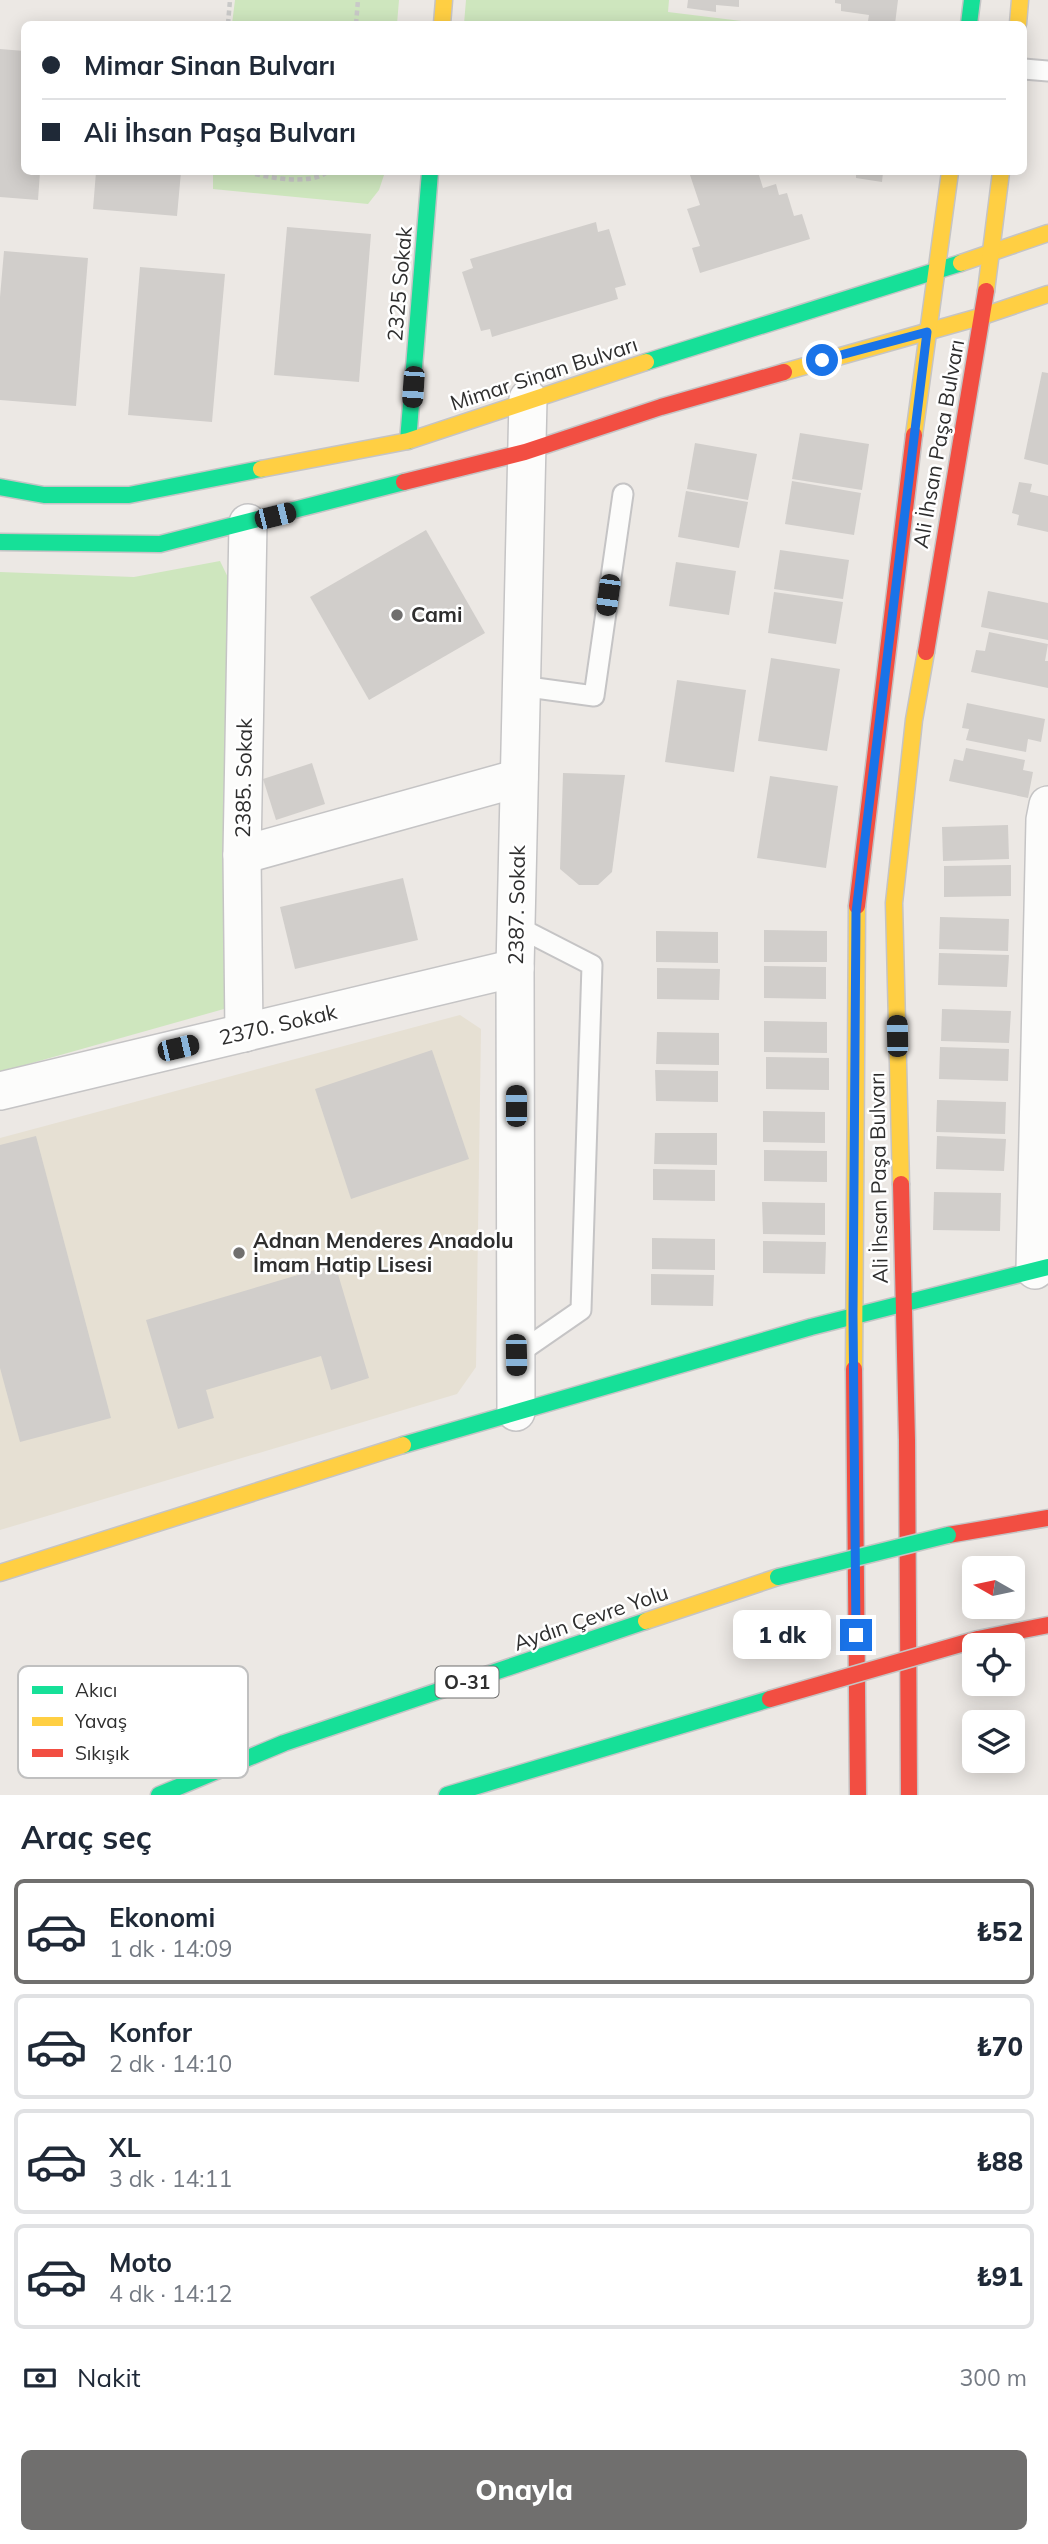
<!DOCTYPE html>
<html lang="tr">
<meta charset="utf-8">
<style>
body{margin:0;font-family:Mulish,sans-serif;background:#f6f6f7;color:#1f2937;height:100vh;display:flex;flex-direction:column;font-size:26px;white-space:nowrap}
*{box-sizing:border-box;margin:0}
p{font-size:23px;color:#747a83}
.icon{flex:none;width:38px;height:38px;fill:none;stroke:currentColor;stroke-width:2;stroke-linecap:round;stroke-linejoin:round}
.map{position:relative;height:1795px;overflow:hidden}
.side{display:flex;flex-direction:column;background:#fff;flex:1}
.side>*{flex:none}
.banner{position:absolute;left:21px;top:21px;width:1006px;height:154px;border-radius:10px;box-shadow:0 4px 18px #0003;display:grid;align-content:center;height:154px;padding:0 21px;background:#fff}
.needle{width:46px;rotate:279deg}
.buttons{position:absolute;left:962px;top:1556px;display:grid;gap:14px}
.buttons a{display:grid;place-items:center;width:63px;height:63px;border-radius:10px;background:#fff;box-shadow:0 4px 18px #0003;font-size:35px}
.end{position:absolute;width:32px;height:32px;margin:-16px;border:9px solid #1a73e8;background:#fff;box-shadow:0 0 0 4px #fff}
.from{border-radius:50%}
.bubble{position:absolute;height:49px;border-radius:10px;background:#fff;box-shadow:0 4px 18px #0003;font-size:23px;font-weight:800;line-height:49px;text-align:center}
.car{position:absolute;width:21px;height:42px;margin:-21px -10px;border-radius:9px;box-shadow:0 0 5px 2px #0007;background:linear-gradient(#222 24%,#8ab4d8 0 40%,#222 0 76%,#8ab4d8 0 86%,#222 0)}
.banner b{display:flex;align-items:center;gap:24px;height:66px;font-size:26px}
.banner b+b{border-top:2px solid #e0e1e3}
.banner i{width:18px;height:18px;background:#1f2937}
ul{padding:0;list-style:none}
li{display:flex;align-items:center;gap:21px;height:105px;margin:0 14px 10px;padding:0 7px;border:4px solid #e0e1e3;border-radius:10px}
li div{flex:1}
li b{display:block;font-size:26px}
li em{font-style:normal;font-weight:800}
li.selected{border-color:#706f6e}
li>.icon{width:63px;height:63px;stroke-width:1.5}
h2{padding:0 21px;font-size:32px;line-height:84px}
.pay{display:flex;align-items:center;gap:18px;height:77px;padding:0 21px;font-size:26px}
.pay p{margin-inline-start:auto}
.action{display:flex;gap:14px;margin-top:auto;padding:14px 21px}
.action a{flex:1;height:80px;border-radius:10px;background:#706f6e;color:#fff;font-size:28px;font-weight:800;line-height:80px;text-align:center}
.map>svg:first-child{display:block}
.education{fill:#e6e0d3}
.green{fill:#cee6be}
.building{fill:#d1cecb}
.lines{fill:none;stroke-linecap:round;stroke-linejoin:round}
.lane-casing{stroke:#c5c4c5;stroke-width:23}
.street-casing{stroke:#c5c4c5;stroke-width:40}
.fast-casing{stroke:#c5c4c5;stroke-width:19}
.slow-casing{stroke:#c5c4c5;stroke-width:19}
.jam-casing{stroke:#c5c4c5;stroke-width:19}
.path{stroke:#c9c9c8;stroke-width:4.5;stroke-dasharray:5 3.5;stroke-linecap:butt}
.lane{stroke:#fcfcfb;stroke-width:19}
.street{stroke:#fcfcfb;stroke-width:37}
.fast{stroke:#16e098;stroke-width:16}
.slow{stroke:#ffcf43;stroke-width:16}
.jam{stroke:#f24e42;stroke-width:16}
.fast-bridge-casing{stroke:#c6c5c4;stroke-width:19;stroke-linecap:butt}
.jam-bridge-casing{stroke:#c6c5c4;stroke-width:19;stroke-linecap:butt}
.fast-bridge{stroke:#16e098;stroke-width:16}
.jam-bridge{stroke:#f24e42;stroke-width:16}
.route{stroke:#1a73e8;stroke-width:9}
.poi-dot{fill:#706f6e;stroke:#fff;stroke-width:2.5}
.labels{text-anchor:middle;stroke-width:5;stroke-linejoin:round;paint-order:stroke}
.shield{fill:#fff;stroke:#6d6d6d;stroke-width:2}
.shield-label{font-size:19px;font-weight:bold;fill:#2e2e2e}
.street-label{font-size:21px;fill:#2e2e2e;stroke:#fff}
.poi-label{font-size:21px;font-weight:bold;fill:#2e2e2e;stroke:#fff;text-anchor:start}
.key{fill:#fff;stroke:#c0c0c0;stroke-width:2}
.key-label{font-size:19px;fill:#2e2e2e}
</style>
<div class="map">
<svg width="1048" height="1795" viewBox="0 0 1048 1795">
<rect width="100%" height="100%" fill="#ece8e4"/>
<path class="education" d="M460,1015L481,1029L476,1367L457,1394L0,1530V1138Z"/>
<g class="green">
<path d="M235,0H399L397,24H232Z"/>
<path d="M466,0H669L668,12L766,24H464Z"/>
<path d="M213,172H385L379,190L368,204L213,189Z"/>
<path d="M220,561L236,594L231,1007L0,1072V572L134,577Z"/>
</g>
<g class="building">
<path d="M688,0H739V7L716,5V12L687,8Z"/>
<path d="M835,0H898L895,24L868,21L869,15L841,11V4L835,3Z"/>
<path d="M0,49L24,51V172H40L38,200L0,197Z"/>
<path d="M96,172H181L177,216L93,209Z"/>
<path d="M689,172H758L763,188L776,184L779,195L787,193L794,216L802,214L810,239L700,273L692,248L700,246L687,209L700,205Z"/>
<path d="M856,172H883L882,182L856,178Z"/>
<path d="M596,222L598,232L609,229L626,285L615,288L618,299L492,337L490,329L481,331L462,272L473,268L470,259Z"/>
<path d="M287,227L371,234L359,382L274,375Z"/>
<path d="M4,251L88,258L76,406L0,400V297Z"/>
<path d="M140,267L225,274L212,422L128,415Z"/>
<path d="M1042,372L1048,373V465L1024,459Z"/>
<path d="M800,433L869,444L862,490L792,479Z"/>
<path d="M695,443L757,454L748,500L687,489Z"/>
<path d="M792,481L861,493L854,535L785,524Z"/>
<path d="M1019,482L1032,484L1030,492L1048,496V532L1017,525L1019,515L1012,513Z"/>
<path d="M686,491L748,502L739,548L678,537Z"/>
<path d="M426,530L485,633L369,700L310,597Z"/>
<path d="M780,550L849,560L843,599L774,589Z"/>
<path d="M676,562L736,571L729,615L669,606Z"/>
<path d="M988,591L1048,603V640L981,627Z"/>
<path d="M774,592L843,602L836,644L768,633Z"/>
<path d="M989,632L1048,644L1045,661H1048V688L971,672L976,650L985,651Z"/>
<path d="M771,658L840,669L827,751L758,741Z"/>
<path d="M677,680L746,690L734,772L665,762Z"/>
<path d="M967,703L1045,719L1041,742L1028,739L1026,752L966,740L969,729L962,728Z"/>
<path d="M966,748L1025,760L1023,770L1033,772L1028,798L949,781L954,759L963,761Z"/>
<path d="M312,763L325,804L276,820L263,779Z"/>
<path d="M563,773L625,775L612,872L598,885H579L560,869Z"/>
<path d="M770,776L838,786L826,868L757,858Z"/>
<path d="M1008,825L1009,859L943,861L942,827Z"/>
<path d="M1011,865V896L944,897V866Z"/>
<path d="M403,878L418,940L295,969L280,907Z"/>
<path d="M940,917L1009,919L1008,951L939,949Z"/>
<path d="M764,930L827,931V962H764Z"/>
<path d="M656,931L718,932V963L656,962Z"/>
<path d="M939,953L1009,955L1007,987L938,985Z"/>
<path d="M764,966L826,967V999L764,998Z"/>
<path d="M657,968L720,969L719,1000L657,999Z"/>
<path d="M942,1009L1011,1011L1009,1043L941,1041Z"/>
<path d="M764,1021L827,1022V1053L764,1052Z"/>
<path d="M657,1032L719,1033V1065L656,1064Z"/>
<path d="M940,1047L1009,1049L1008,1081L939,1079Z"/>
<path d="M432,1050L469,1159L351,1199L315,1089Z"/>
<path d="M766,1057L829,1058V1090L766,1089Z"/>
<path d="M655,1070L718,1071V1102L656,1101Z"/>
<path d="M937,1100L1006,1102L1005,1134L936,1132Z"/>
<path d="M763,1111L825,1112V1143L763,1142Z"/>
<path d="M655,1133H717V1165L654,1164Z"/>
<path d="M36,1136L111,1418L20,1442L0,1368V1145Z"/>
<path d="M937,1136L1006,1139L1004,1171L936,1169Z"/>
<path d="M764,1150L827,1151V1182L764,1181Z"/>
<path d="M653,1169L715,1170V1201L653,1200Z"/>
<path d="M934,1192L1001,1193L1000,1231L933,1230Z"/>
<path d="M762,1202L825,1203V1235L763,1234Z"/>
<path d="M652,1238L715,1239V1270L652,1269Z"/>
<path d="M763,1241L826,1242L825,1274L763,1273Z"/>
<path d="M335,1264L369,1378L331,1390L321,1356L206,1390L214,1418L178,1429L146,1320Z"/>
<path d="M651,1274L714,1275L713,1306L651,1305Z"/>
</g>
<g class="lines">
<defs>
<g id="lane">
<path d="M1024,69L1048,71"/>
<path d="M521,686L594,696L623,494"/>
<path d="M516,1355L581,1310L592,965L516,926"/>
</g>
<g id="street">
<path d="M242,855L519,778"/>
<path d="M244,1033L242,855L248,523"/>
<path d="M0,1091L515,968"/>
<path d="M1035,1270L1045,820L1048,805"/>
<path d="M516,1412L515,968L528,399"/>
</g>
<g id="fast">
<path d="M969,24L972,0"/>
<path d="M646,362L961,263"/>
<path d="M408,441L430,172"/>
<path d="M0,487L44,495H129L261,469"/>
<path d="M0,542L160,544L404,482"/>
<path d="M403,1445L811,1327L1048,1267"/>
<path d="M159,1795L284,1743L646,1621"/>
<path d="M447,1795L770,1699"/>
</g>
<g id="slow">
<path d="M442,24L444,0"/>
<path d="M1018,24L1020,0"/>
<path d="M961,263L1048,233"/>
<path d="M986,291L1001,172"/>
<path d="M784,372L983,316L1048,294"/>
<path d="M914,435L950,172"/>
<path d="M261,469L408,441L646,362"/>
<path d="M901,1184L894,903L914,720L926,652"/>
<path d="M854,1369L857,906"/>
<path d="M0,1573L403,1445"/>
<path d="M646,1621L778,1577"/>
</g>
<g id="jam">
<path d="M404,482L525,452L661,407L784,372"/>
<path d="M926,652L986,291"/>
<path d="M857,906L914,435"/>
<path d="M901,1184L907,1440L909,1795"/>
<path d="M854,1369L858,1795"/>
<path d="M948,1535L1048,1518"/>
<path d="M978,1639L1048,1625"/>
</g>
</defs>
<use href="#lane" class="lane-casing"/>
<use href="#street" class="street-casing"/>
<use href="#fast" class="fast-casing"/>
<use href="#slow" class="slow-casing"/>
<use href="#jam" class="jam-casing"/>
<g class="path">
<path d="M228,24L230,0"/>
<path d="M356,24L358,0"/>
<path d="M247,172C267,177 309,186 327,172"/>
</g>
<use href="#lane" class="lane"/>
<use href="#street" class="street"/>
<use href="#fast" class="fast"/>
<use href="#slow" class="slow"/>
<use href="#jam" class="jam"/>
<defs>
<path id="fast-bridge" d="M778,1577L948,1535"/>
<path id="jam-bridge" d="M770,1699L978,1639"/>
</defs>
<use href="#fast-bridge" class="fast-bridge-casing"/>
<use href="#jam-bridge" class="jam-bridge-casing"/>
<use href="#fast-bridge" class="fast-bridge"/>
<use href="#jam-bridge" class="jam-bridge"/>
</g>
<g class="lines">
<path class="route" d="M822,360L927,332L856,912L853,1315L856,1635"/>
</g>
<g class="poi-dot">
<circle cx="397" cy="615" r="7"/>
<circle cx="239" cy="1253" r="7"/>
</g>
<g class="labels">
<rect class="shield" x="435.5" y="1666.5" width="63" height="31" rx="5"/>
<g class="shield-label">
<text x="467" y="1689">O-31</text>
</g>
<g class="street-label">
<text transform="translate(400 284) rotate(-85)" y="7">2325 Sokak</text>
<text transform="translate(544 374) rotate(-18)" y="7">Mimar Sinan Bulvarı</text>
<text transform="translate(939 444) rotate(-80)" y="7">Ali İhsan Paşa Bulvarı</text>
<text transform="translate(244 778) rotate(-89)" y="7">2385. Sokak</text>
<text transform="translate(517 905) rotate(-89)" y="7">2387. Sokak</text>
<text transform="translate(278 1025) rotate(-13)" y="7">2370. Sokak</text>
<text transform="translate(879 1178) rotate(-91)" y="7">Ali İhsan Paşa Bulvarı</text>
<text transform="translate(591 1618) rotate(-19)" y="7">Aydın Çevre Yolu</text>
</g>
<g class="poi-label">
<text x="411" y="622">Cami</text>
<text x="253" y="1248">Adnan Menderes Anadolu<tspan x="253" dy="24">İmam Hatip Lisesi</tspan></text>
</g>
</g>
<rect x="18" y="1666" width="230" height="112" rx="10" class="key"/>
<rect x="32" y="1686" width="31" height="8" fill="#16e098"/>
<rect x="32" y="1717" width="31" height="9" fill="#ffcf43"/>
<rect x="32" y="1749" width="31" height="8" fill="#f24e42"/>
<g class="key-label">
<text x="75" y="1697">Akıcı</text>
<text x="75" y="1728">Yavaş</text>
<text x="75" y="1760">Sıkışık</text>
</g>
</svg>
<div class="buttons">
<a><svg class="needle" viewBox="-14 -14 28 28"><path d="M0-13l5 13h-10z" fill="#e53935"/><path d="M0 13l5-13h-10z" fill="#747a83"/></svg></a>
<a><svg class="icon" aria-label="locate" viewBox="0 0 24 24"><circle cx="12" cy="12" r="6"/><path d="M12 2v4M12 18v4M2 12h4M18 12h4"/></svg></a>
<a><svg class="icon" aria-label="layers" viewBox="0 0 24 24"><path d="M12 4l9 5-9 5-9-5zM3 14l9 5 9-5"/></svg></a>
</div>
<i class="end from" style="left:822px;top:360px"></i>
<i class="end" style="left:856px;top:1635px"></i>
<div class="bubble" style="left:733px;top:1610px;width:98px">1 dk</div>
<i class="car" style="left:413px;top:387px;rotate:184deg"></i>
<i class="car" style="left:275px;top:516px;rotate:76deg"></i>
<i class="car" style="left:608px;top:595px;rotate:188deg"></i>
<i class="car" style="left:897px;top:1036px;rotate:359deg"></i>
<i class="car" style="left:178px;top:1048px;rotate:77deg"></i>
<i class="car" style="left:516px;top:1106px;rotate:0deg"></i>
<i class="car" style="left:516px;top:1355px;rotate:179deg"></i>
<div class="banner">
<b><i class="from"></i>Mimar Sinan Bulvarı</b>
<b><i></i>Ali İhsan Paşa Bulvarı</b>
</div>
</div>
<section class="side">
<h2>Araç seç</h2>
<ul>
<li class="selected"><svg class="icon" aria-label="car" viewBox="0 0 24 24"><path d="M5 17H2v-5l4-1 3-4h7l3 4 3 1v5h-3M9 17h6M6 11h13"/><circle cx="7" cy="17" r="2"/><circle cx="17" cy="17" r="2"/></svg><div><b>Ekonomi</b><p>1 dk · 14:09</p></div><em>₺52</em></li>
<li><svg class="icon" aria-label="car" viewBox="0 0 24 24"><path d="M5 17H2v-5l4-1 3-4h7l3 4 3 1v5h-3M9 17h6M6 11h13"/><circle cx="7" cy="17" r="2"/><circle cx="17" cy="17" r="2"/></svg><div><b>Konfor</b><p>2 dk · 14:10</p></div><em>₺70</em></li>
<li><svg class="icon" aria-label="car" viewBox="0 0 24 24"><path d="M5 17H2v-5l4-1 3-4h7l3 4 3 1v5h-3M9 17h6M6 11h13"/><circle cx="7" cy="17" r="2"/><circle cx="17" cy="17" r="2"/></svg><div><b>XL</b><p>3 dk · 14:11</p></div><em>₺88</em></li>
<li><svg class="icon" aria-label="car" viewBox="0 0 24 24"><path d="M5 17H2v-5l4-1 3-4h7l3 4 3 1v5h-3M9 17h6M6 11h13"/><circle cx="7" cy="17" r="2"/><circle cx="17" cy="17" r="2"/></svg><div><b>Moto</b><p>4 dk · 14:12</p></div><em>₺91</em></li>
</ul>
<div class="pay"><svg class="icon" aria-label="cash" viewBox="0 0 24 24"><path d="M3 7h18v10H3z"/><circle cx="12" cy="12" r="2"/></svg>Nakit<p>300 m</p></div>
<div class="action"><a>Onayla</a></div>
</section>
